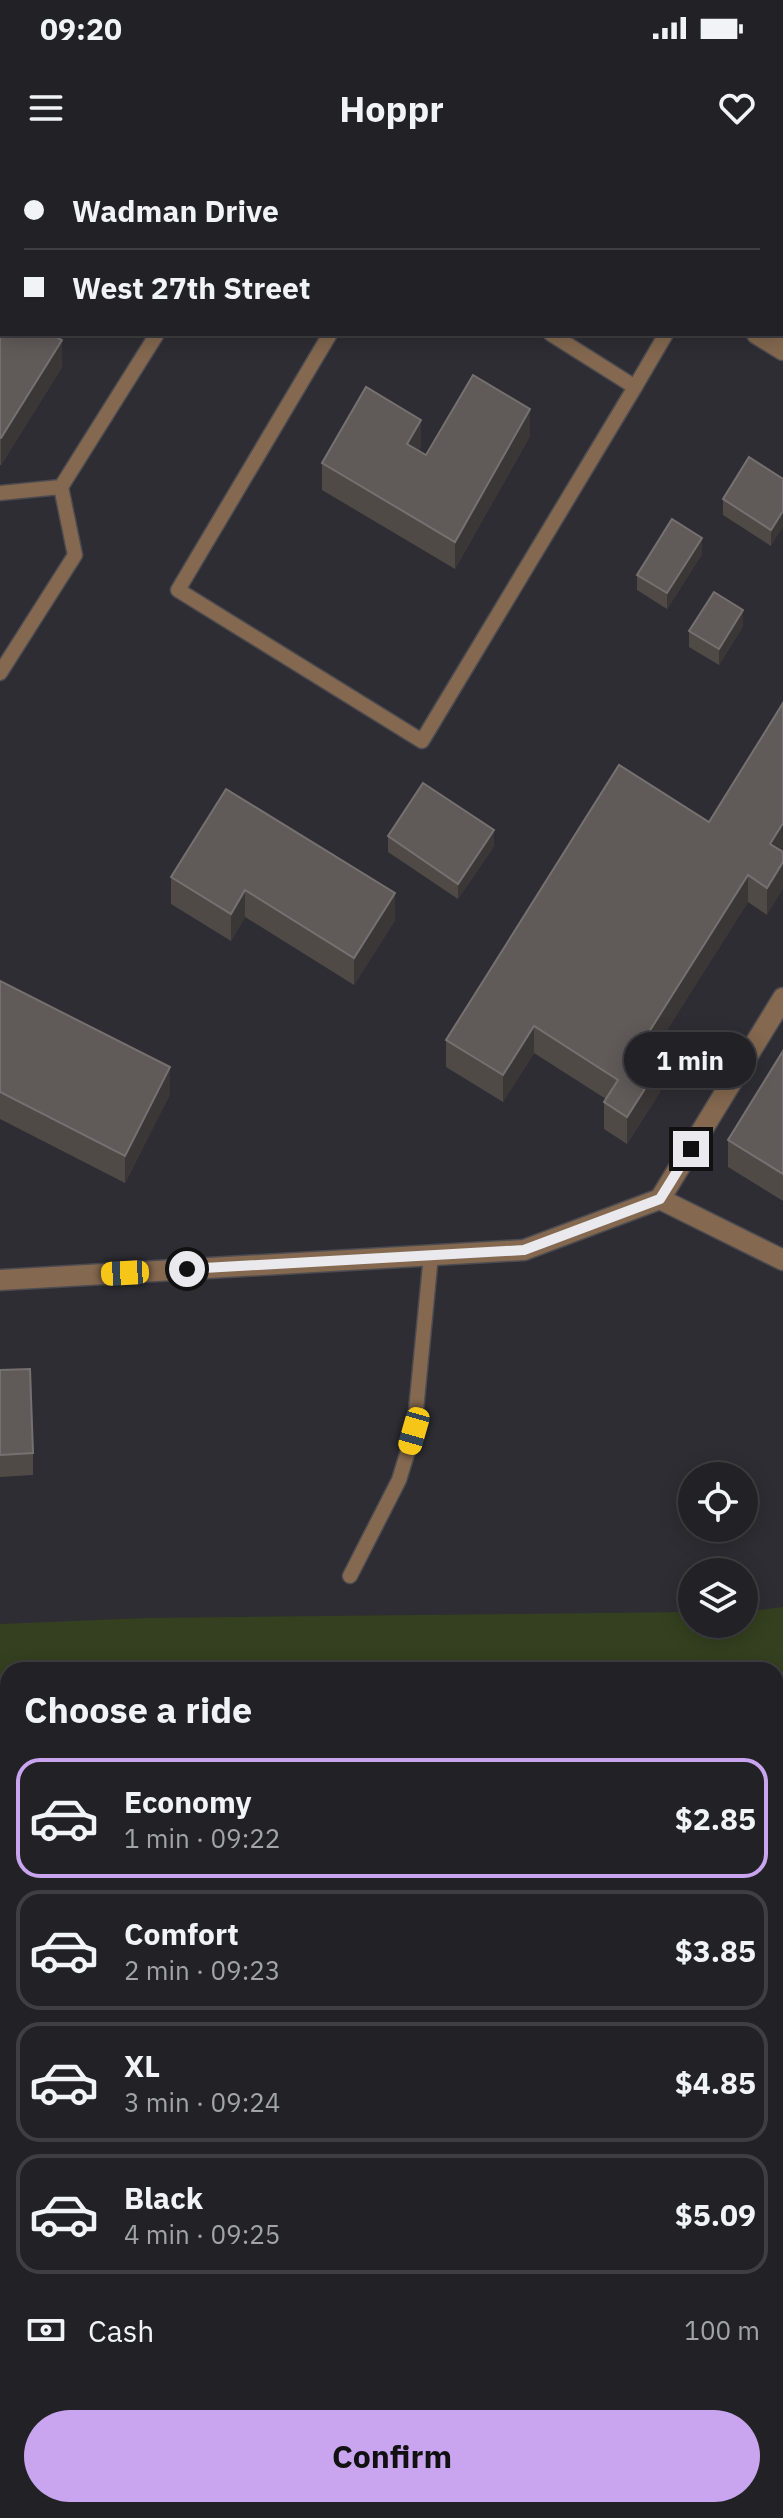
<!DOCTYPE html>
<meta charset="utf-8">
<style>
body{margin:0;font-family:"IBM Plex Sans",sans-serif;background:#2a2a2e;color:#f1f3f6;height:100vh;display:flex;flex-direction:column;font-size:30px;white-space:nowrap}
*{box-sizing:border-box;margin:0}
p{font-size:26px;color:#a2a4a7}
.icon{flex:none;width:44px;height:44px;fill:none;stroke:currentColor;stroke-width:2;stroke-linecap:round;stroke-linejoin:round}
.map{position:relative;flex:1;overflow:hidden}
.drawer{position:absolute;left:0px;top:1502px;width:784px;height:856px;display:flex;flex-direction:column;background:#222226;border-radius:24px 24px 0 0;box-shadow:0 4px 20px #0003,0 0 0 2px #3f3f43}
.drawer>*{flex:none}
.banner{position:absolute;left:0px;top:0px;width:784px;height:176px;box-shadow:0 4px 20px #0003,0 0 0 2px #3f3f43;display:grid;align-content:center;height:176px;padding:0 24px;background:#222226}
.fabs{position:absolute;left:678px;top:1302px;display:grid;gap:16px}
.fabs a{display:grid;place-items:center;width:80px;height:80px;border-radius:50%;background:#222226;box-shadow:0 4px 20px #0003,0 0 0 2px #3f3f43;font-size:40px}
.end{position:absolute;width:36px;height:36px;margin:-18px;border:10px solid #e9e9ee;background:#111;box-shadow:0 0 0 4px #111}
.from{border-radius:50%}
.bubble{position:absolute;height:56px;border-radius:28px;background:#222226;box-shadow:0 4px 20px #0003,0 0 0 2px #3f3f43;font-size:26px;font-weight:700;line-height:56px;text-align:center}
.car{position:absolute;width:24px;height:48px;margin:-24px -12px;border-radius:10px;box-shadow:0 0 6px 2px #0007;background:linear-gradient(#f5c518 24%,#345 0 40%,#f5c518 0 76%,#345 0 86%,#f5c518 0)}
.banner b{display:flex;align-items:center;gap:28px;height:76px;font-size:30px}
.banner b+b{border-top:2px solid #3f3f43}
.banner i{width:20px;height:20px;background:#f1f3f6}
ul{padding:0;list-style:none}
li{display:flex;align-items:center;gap:24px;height:120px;margin:0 16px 12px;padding:0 8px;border:4px solid #3f3f43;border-radius:24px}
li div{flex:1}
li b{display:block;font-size:30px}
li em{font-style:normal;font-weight:700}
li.on{border-color:#c8a5ee}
li>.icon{width:72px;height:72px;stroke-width:1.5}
h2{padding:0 24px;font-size:36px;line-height:96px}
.pay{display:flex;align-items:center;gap:20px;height:88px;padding:0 24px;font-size:30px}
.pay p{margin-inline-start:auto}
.primary-button{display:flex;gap:16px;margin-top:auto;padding:16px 24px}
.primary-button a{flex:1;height:92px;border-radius:48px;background:#c8a5ee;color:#111;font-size:32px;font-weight:700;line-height:92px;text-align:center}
.status{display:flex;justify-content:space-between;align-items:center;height:56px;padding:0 40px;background:#222226;direction:ltr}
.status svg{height:22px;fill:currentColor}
header{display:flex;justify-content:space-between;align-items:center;height:104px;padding:0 24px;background:#222226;font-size:36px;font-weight:700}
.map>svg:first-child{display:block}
.green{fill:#34401f}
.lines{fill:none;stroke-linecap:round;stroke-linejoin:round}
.service-casing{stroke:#4b4b51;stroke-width:17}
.minor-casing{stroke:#4b4b51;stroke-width:23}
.tertiary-casing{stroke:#4b4b51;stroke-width:23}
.motorway-casing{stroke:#4b4b51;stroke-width:27}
.service{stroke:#84684f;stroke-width:14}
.minor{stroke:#84684f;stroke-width:20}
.tertiary{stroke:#84684f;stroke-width:20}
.motorway{stroke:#fdb775;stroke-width:24}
.wall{fill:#504a47}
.shaded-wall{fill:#3b3737}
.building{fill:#605b59;stroke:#767170;stroke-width:2}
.route{stroke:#e9e9ee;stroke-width:10}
</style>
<div class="status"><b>09:20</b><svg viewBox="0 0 49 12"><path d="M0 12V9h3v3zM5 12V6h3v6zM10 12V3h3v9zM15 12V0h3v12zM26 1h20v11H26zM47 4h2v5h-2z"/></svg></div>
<header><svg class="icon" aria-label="menu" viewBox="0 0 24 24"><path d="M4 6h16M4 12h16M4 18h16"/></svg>Hoppr<svg class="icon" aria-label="heart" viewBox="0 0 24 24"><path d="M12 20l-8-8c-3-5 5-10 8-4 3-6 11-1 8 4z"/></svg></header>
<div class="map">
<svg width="783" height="2358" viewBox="0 0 783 2358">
<rect width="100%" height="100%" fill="#2d2d33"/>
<g class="green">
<path d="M783,1447V1526H776V1510H8V1589L0,1590V1464L145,1458L692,1452V1464H744V1452Z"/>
<path d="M783,1569V1689H776V1570Z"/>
<path d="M8,1635V1673H0V1636Z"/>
<path d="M776,1943H783V2036L776,2035Z"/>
<path d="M0,1978L8,1979V2098L0,2096Z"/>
<path d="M776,2098L783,2099V2212L776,2211Z"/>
</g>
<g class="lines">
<defs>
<g id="service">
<path d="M264,2L265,0"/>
<path d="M449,2L451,0"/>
<path d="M330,174L178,430L422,581L635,227"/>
<path d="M551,174L635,227L666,174"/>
<path d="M0,333L61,327L157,174"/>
<path d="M0,513L75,395L61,327"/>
<path d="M350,1416L399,1320L414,1271L431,1095"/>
</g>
<g id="minor">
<path d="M660,1039L783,838"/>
<path d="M0,1120L524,1090L660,1039L783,1100"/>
<path d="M293,2358L298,2350"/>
</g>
<g id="tertiary">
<path d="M477,0L480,2"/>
<path d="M757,174L783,190"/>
</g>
<g id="motorway">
<path d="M776,1550H783"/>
<path d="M0,1613L8,1612"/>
<path d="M0,1743H8"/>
<path d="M776,1752H783"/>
<path d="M0,1849H8"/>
<path d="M776,1868H783"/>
<path d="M0,1945L8,1946"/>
<path d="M776,2059L783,2060"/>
</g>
</defs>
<use href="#service" class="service-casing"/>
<use href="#minor" class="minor-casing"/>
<use href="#tertiary" class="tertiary-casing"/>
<use href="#motorway" class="motorway-casing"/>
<use href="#service" class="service"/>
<use href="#minor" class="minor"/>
<use href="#tertiary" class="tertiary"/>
<use href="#motorway" class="motorway"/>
</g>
<g class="wall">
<path d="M0,0H110L109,2H2V174L62,207L1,305H0Z"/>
<path d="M530,276L455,409L322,330V303L421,287L418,291L426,295Z"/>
<path d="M783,319L771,386L723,355V339Z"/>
<path d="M702,394L667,449L637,430V415Z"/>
<path d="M743,466L719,505L689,487V471Z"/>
<path d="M709,662L782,692L767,755L748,742L649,898L660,932L627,984L604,969V942L606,939L534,893L503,942L446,907V880Z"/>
<path d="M388,676L494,686L458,739L388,692Z"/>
<path d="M171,717L395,760L354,825L245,757L231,781L171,744Z"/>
<path d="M0,821L170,934L125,1023L0,959Z"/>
<path d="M783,891V1041L728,1007V980Z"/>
<path d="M0,1210L33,1293V1315L0,1317Z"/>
</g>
<g class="shaded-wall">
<path d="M93,0H110L109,2H92Z"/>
<path d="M62,180V207L1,305V278Z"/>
<path d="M530,249V276L455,409V382Z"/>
<path d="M421,260V287L407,311V284Z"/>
<path d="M783,351V367L771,386V370Z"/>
<path d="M702,378V394L667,449V433Z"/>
<path d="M743,450V466L719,505V489Z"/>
<path d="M783,663V690L770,711V684Z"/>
<path d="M494,670V686L458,739V724Z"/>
<path d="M783,702V729L767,755V728Z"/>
<path d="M748,715V742L637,918V891Z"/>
<path d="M245,730V757L231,781V754Z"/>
<path d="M395,733V760L354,825V798Z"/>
<path d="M534,866V893L503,942V915Z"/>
<path d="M660,905V932L627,984V957Z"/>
<path d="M170,907V934L125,1023V996Z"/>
</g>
<g class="building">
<path d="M0,0H93L92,2H2V174H51L62,180L1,278H0Z"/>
<path d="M473,215L530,249L455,382L322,303L366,227L421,260L407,284L426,295Z"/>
<path d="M749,297L783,319V351L771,370L723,339Z"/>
<path d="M672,359L702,378L667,433L637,415Z"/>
<path d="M714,432L743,450L719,489L689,471Z"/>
<path d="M783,543V663L770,684L783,692V702L767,728L748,715L637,891L660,905L627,957L604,942L618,920L534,866L503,915L446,880L619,605L709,662Z"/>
<path d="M423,623L494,670L458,724L388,676Z"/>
<path d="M226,629L395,733L354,798L245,730L231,754L171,717Z"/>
<path d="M0,821L170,907L125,996L0,932Z"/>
<path d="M783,891V1014L728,980Z"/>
<path d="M30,1209L33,1293L0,1295V1210Z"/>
</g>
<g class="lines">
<path class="route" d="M187,1109L524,1090L660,1039L691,989"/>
</g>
</svg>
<div class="fabs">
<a><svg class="icon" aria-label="locate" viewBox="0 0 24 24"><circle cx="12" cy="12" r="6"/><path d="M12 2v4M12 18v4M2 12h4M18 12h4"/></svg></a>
<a><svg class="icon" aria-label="layers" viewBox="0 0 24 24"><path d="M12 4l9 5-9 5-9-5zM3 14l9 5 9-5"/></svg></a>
</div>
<i class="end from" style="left:187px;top:1109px"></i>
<i class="end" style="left:691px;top:989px"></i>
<div class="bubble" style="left:624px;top:872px;width:132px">1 min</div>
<i class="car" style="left:125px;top:1113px;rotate:267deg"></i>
<i class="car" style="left:414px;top:1271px;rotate:196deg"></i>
<div class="banner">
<b><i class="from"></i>Wadman Drive</b>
<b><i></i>West 27th Street</b>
</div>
<section class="drawer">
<h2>Choose a ride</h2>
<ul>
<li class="on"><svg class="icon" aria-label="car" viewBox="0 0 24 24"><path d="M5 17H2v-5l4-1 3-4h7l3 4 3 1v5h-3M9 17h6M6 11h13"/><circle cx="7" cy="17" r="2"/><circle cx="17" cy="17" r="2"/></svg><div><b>Economy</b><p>1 min · 09:22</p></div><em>$2.85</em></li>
<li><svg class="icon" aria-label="car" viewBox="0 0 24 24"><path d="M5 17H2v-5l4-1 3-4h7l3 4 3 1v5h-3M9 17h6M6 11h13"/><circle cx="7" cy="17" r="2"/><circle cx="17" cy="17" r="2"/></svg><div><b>Comfort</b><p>2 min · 09:23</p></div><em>$3.85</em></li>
<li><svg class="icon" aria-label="car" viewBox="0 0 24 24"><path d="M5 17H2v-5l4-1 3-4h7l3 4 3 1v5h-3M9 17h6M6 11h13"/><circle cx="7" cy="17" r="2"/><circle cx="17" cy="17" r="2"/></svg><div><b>XL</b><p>3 min · 09:24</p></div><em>$4.85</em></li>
<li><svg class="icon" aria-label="car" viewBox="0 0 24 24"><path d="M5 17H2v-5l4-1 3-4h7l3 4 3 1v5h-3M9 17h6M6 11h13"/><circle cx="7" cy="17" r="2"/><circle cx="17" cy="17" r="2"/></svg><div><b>Black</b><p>4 min · 09:25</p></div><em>$5.09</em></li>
</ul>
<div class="pay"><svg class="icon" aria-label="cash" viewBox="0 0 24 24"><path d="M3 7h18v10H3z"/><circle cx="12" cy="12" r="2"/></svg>Cash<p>100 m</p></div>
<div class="primary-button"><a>Confirm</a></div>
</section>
</div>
